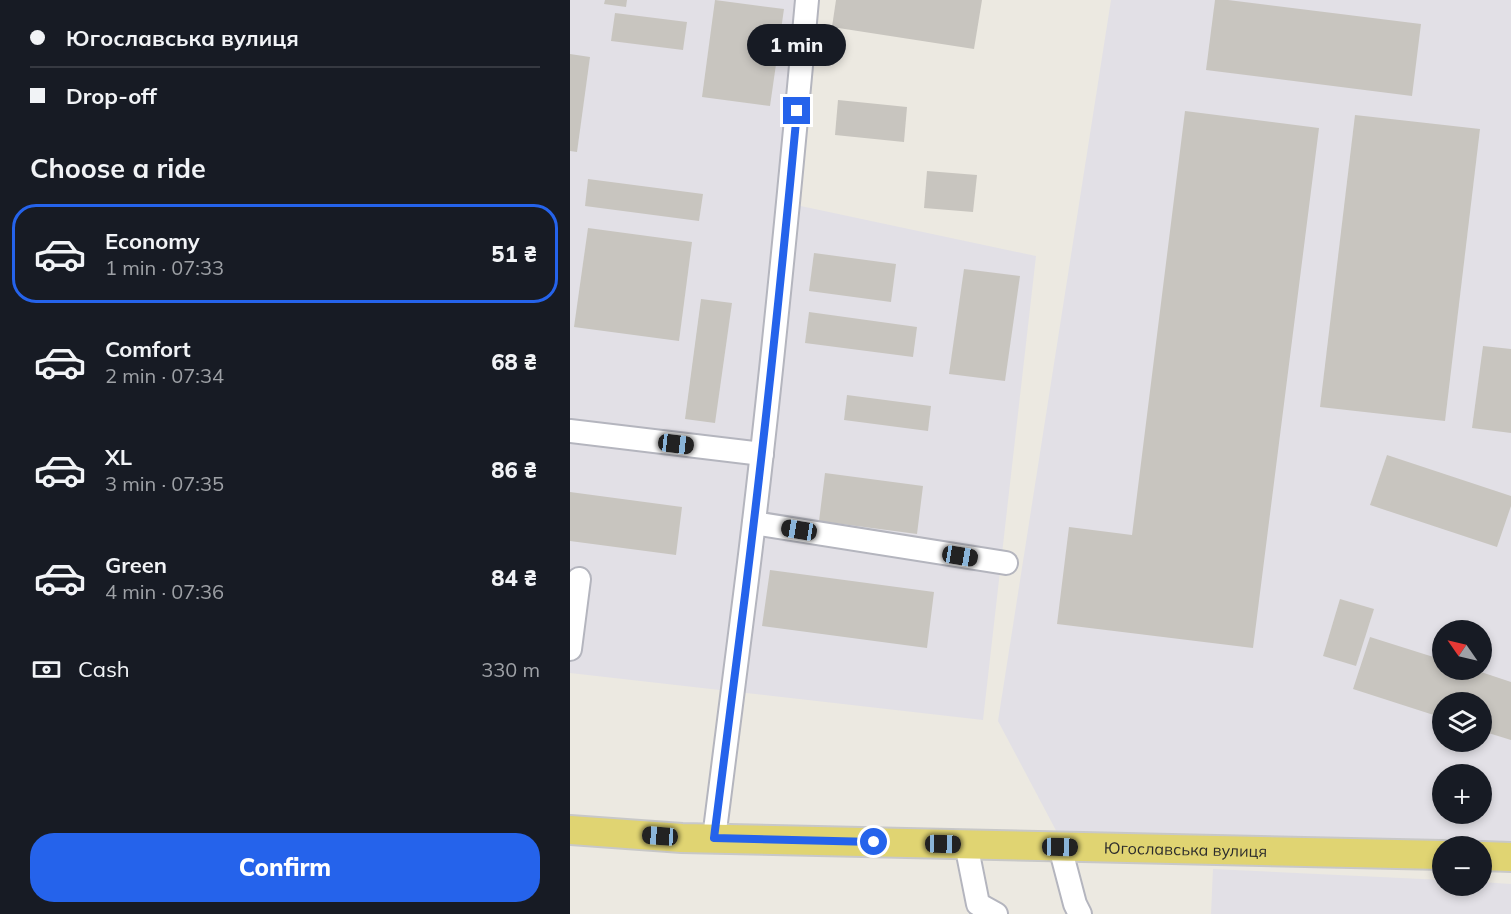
<!DOCTYPE html>
<meta charset="utf-8">
<style>
body{margin:0;font-family:Mulish,sans-serif;background:#20242c;color:#f1f3f6;height:100vh;display:flex;flex-direction:column;font-size:22px;white-space:nowrap}
*{box-sizing:border-box;margin:0}
p{font-size:20px;color:#9ea1a6}
.icon{flex:none;width:33px;height:33px;fill:none;stroke:currentColor;stroke-width:2;stroke-linecap:round;stroke-linejoin:round}
.map{position:relative;flex:1;overflow:hidden}
.sheet{display:flex;flex-direction:column;background:#171b24;width:570px}
.sheet>*{flex:none}
.guide{display:grid;align-content:center;height:132px;padding:0 30px;background:#171b24}
.needle{width:39px;rotate:304deg}
.fabs{position:absolute;left:862px;top:620px;display:grid;gap:12px}
.fabs a{display:grid;place-items:center;width:60px;height:60px;border-radius:50%;background:#171b24;box-shadow:0 3px 9px #0003;font-size:30px}
.end{position:absolute;width:27px;height:27px;margin:-14px;border:8px solid #2563eb;background:#fff;box-shadow:0 0 0 3px #fff}
.from{border-radius:50%}
.bubble{position:absolute;height:42px;border-radius:21px;background:#171b24;box-shadow:0 3px 9px #0003;font-size:20px;font-weight:800;line-height:42px;text-align:center}
.car{position:absolute;width:18px;height:36px;margin:-18px -9px;border-radius:8px;box-shadow:0 0 4px 2px #0007;background:linear-gradient(#222 24%,#8ab4d8 0 40%,#222 0 76%,#8ab4d8 0 86%,#222 0)}
.guide b{display:flex;align-items:center;gap:21px;height:57px;font-size:22px}
.guide b+b{border-top:2px solid #363941}
.guide i{width:15px;height:15px;background:#f1f3f6}
ul{padding:0;list-style:none}
li{display:flex;align-items:center;gap:18px;height:99px;margin:0 12px 9px;padding:0 18px;border:3px solid transparent;border-radius:24px}
li div{flex:1}
li b{display:block;font-size:22px}
li em{font-style:normal;font-weight:800}
li.current{border-color:#2563eb}
li>.icon{width:54px;height:54px;stroke-width:1.5}
h2{padding:0 30px;font-size:27px;line-height:72px}
.pay{display:flex;align-items:center;gap:15px;height:66px;padding:0 30px;font-size:22px}
.pay p{margin-inline-start:auto}
.primary-button{display:flex;gap:12px;margin-top:auto;padding:12px 30px}
.primary-button a{flex:1;height:69px;border-radius:24px;background:#2563eb;color:#fff;font-size:24px;font-weight:800;line-height:69px;text-align:center}
main{display:flex;flex:1;min-height:0}
.map>svg:first-child{display:block}
.industrial{fill:#e2e0e6;fill-rule:evenodd}
.building{fill:#c8c5bf}
.lines{fill:none;stroke-linecap:round;stroke-linejoin:round}
.minor-casing{stroke:#b4b5be;stroke-width:26}
.major-casing{stroke:#c8c8c8;stroke-width:32}
.minor{stroke:#fff;stroke-width:22}
.major{stroke:#e0d472;stroke-width:28}
.route{stroke:#2563eb;stroke-width:8}
.labels{text-anchor:middle;stroke-width:4.5;stroke-linejoin:round;paint-order:stroke}
.street-label{font-size:16px;fill:#2c2c2c;stroke:#fff}
</style>
<main>
<section class="sheet">
<div class="guide">
<b><i class="from"></i>Югославська вулиця</b>
<b><i></i>Drop-off</b>
</div>
<h2>Choose a ride</h2>
<ul>
<li class="current"><svg class="icon" aria-label="car" viewBox="0 0 24 24"><path d="M5 17H2v-5l4-1 3-4h7l3 4 3 1v5h-3M9 17h6M6 11h13"/><circle cx="7" cy="17" r="2"/><circle cx="17" cy="17" r="2"/></svg><div><b>Economy</b><p>1 min · 07:33</p></div><em>51 ₴</em></li>
<li><svg class="icon" aria-label="car" viewBox="0 0 24 24"><path d="M5 17H2v-5l4-1 3-4h7l3 4 3 1v5h-3M9 17h6M6 11h13"/><circle cx="7" cy="17" r="2"/><circle cx="17" cy="17" r="2"/></svg><div><b>Comfort</b><p>2 min · 07:34</p></div><em>68 ₴</em></li>
<li><svg class="icon" aria-label="car" viewBox="0 0 24 24"><path d="M5 17H2v-5l4-1 3-4h7l3 4 3 1v5h-3M9 17h6M6 11h13"/><circle cx="7" cy="17" r="2"/><circle cx="17" cy="17" r="2"/></svg><div><b>XL</b><p>3 min · 07:35</p></div><em>86 ₴</em></li>
<li><svg class="icon" aria-label="car" viewBox="0 0 24 24"><path d="M5 17H2v-5l4-1 3-4h7l3 4 3 1v5h-3M9 17h6M6 11h13"/><circle cx="7" cy="17" r="2"/><circle cx="17" cy="17" r="2"/></svg><div><b>Green</b><p>4 min · 07:36</p></div><em>84 ₴</em></li>
</ul>
<div class="pay"><svg class="icon" aria-label="cash" viewBox="0 0 24 24"><path d="M3 7h18v10H3z"/><circle cx="12" cy="12" r="2"/></svg>Cash<p>330 m</p></div>
<div class="primary-button"><a>Confirm</a></div>
</section>
<div class="map">
<svg width="941" height="914" viewBox="0 0 941 914">
<rect width="100%" height="100%" fill="#ece9e1"/>
<g class="industrial">
<path d="M0,0H247L226,205L466,256L413,720L0,673Z"/>
<path d="M541,0H941V847L490,838L428,721ZM873,630H912V669H873ZM873,702H912V741H873ZM873,774H912V813H873Z"/>
<path d="M643,869L873,880V885H912V882L941,884V914H641Z"/>
</g>
<g class="building">
<path d="M35,0H57L56,7L34,4Z"/>
<path d="M145,0L214,9L200,106L132,97Z"/>
<path d="M266,0H412L404,49L262,27Z"/>
<path d="M645,0H658L851,24L842,96L636,70Z"/>
<path d="M45,13L117,22L113,50L41,41Z"/>
<path d="M0,54L20,57L7,152L0,151Z"/>
<path d="M268,100L337,107L334,142L265,135Z"/>
<path d="M615,111L749,128L683,648L487,624L499,527L562,535Z"/>
<path d="M785,115L910,129L875,421L750,407Z"/>
<path d="M357,171L407,175L403,212L354,208Z"/>
<path d="M18,179L133,194L129,221L15,206Z"/>
<path d="M18,228L122,242L109,341L4,327Z"/>
<path d="M244,253L326,264L321,302L239,291Z"/>
<path d="M394,269L450,276L435,381L379,374Z"/>
<path d="M131,299L162,303L145,423L115,419Z"/>
<path d="M239,312L347,327L343,357L235,343Z"/>
<path d="M913,346L941,349V433L902,428Z"/>
<path d="M277,395L361,406L358,431L274,420Z"/>
<path d="M817,455L941,496V506L927,547L800,505Z"/>
<path d="M255,473L353,486L347,534L249,521Z"/>
<path d="M0,492L112,507L106,555L0,541Z"/>
<path d="M200,570L364,592L357,648L192,626Z"/>
<path d="M770,599L804,609L786,666L753,656Z"/>
<path d="M800,637L873,660V669H902L941,682V740L912,731V702H873V718L783,689Z"/>
</g>
<g class="lines">
<defs>
<g id="minor">
<path d="M0,431L192,454"/>
<path d="M184,523L436,563"/>
<path d="M0,649L9,579"/>
<path d="M144,838C154,757 165,676 175,595C200,398 219,199 237,0"/>
<path d="M396,844L408,904L426,914"/>
<path d="M490,847L505,904L510,914"/>
</g>
<g id="major">
<path id="s1" d="M0,830L112,838L873,855"/>
<path d="M912,856L941,857"/>
</g>
</defs>
<use href="#minor" class="minor-casing"/>
<use href="#major" class="major-casing"/>
<use href="#minor" class="minor"/>
<use href="#major" class="major"/>
</g>
<g class="lines">
<path class="route" d="M227,111C212,272 195,434 175,595C165,676 154,757 144,838L304,842"/>
</g>
<g class="labels">
<g class="street-label">
<text dy="6" stroke="none"><textPath href="#s1" startOffset="616">Югославська вулиця</textPath></text>
</g>
</g>
</svg>
<div class="fabs">
<a><svg class="needle" viewBox="-14 -14 28 28"><path d="M0-13l5 13h-10z" fill="#e53935"/><path d="M0 13l5-13h-10z" fill="#9ea1a6"/></svg></a>
<a><svg class="icon" aria-label="layers" viewBox="0 0 24 24"><path d="M12 4l9 5-9 5-9-5zM3 14l9 5 9-5"/></svg></a>
<a>+</a>
<a>−</a>
</div>
<i class="end from" style="left:304px;top:842px"></i>
<i class="end" style="left:227px;top:111px"></i>
<div class="bubble" style="left:177px;top:24px;width:99px">1 min</div>
<i class="car" style="left:106px;top:444px;rotate:97deg"></i>
<i class="car" style="left:229px;top:530px;rotate:279deg"></i>
<i class="car" style="left:390px;top:556px;rotate:99deg"></i>
<i class="car" style="left:90px;top:836px;rotate:274deg"></i>
<i class="car" style="left:373px;top:844px;rotate:91deg"></i>
<i class="car" style="left:490px;top:847px;rotate:91deg"></i>
</div>
</main>
